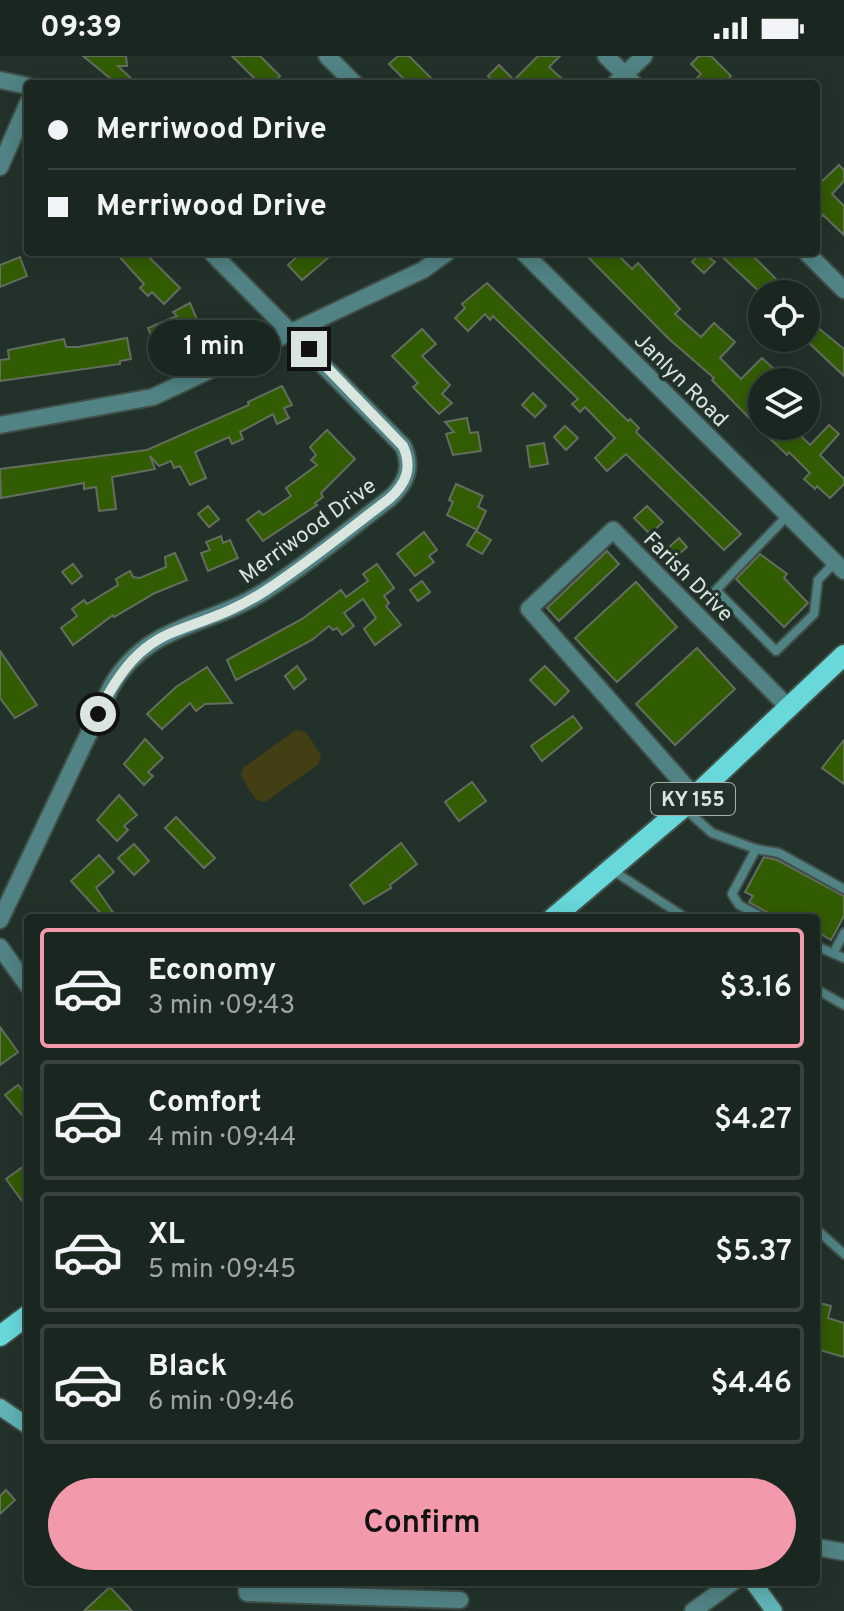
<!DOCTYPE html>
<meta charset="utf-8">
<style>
body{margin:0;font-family:Overpass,sans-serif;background:#232e29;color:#f1f3f6;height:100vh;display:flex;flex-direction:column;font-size:30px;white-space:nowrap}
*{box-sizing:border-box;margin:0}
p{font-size:26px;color:#9fa5a5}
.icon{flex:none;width:44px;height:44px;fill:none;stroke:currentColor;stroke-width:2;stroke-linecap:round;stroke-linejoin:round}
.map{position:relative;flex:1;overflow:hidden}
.details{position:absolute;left:24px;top:858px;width:796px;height:672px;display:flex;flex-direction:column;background:#1a2620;border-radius:8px;box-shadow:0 4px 20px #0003,0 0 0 2px #38433e}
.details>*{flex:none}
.top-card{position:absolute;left:24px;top:24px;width:796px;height:176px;border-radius:8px;box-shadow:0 4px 20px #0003,0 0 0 2px #38433e;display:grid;align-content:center;height:176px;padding:0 24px;background:#1a2620}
.buttons{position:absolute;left:748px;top:224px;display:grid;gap:16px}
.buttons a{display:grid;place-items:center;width:72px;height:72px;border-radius:50%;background:#1a2620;box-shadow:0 4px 20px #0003,0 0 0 2px #38433e;font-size:40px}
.end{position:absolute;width:36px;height:36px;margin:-18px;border:10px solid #dbe5e0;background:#111;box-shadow:0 0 0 4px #111}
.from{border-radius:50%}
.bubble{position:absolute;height:56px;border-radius:28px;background:#1a2620;box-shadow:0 4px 20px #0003,0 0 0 2px #38433e;font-size:26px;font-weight:600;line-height:56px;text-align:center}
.top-card b{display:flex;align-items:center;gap:28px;height:76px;font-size:30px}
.top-card b+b{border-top:2px solid #38433e}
.top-card i{width:20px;height:20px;background:#f1f3f6}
ul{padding:14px 0 0;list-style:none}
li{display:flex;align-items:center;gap:24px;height:120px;margin:0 16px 12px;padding:0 8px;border:4px solid #38433e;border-radius:8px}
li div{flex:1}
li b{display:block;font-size:30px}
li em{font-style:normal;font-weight:600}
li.current{border-color:#f29aac}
li>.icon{width:72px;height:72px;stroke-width:1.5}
.action{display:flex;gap:16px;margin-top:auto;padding:16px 24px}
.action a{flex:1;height:92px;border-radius:48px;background:#f29aac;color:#111;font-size:32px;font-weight:600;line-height:92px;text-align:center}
.status{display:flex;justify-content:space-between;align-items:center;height:56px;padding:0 40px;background:#1a2620;direction:ltr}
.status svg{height:22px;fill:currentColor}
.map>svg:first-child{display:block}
.green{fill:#443e15}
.building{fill:#325c02;stroke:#646d5e;stroke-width:2}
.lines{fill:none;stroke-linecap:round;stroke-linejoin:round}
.lane-casing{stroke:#404f48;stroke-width:12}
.street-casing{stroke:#404f48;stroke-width:20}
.secondary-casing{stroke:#404f48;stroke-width:20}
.primary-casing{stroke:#404f48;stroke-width:24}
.lane{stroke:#518384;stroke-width:8}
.street{stroke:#518384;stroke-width:16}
.secondary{stroke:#5fb3b5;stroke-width:16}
.primary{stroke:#68d8da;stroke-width:20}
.route{stroke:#dbe5e0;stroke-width:10}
.labels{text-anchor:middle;stroke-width:7;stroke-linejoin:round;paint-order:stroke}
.shield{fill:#22322b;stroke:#a4afaa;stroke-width:2}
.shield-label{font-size:20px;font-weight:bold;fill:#dbe5e0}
.street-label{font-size:22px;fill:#dbe5e0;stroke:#22322b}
</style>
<div class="status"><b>09:39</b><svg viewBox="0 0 49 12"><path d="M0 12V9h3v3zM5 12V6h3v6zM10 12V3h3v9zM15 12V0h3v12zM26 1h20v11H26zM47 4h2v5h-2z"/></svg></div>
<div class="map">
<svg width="844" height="1555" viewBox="0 0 844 1555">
<rect width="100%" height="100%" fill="#22322b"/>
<path class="green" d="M296,674L306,676L321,699L319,708L265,746L256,744L241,720L243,712Z"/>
<g class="building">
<path d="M83,0H126L127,10H118L137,28H117Z"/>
<path d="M232,0H260L280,20L272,28H260Z"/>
<path d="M398,0H409L437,28H409L389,8Z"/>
<path d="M538,0H560L549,11L561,22L554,28H496L488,20L499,9L514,24Z"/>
<path d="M699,0H711L731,20L723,28H691L701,18L691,8Z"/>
<path d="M839,109L844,114V125L832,138L844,150V179L823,159L816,167V131Z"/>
<path d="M115,196H144L180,232L164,248L152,236L148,240L140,232L144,228Z"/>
<path d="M302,196H335L302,224L288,209Z"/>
<path d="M583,196H615L632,213L638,207L680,253L675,258L701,281L714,267L735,286L720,302L741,323L762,302L775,314L753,337L762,346V370H791L810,389L829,369L839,378L820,399L844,423V428L830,442L817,430L815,433L804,423L810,417L789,396L787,399L762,375L712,324L714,322L669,283Z"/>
<path d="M701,196L715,206L704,217L692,206Z"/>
<path d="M717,196H749L791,238H762Z"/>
<path d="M20,201L27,220L0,231V209Z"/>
<path d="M487,227L628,365L630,363L639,372L636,376L741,478L724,494L626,398L607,415L595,402L615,382L585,351L580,356L572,348L578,343L493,260L490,264L485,258L468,275L455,262L465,252L462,248Z"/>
<path d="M190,247L199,268L186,274L188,278L155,290L148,272L177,260L173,256Z"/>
<path d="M806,262L844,293V320L806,284Z"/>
<path d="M422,273L436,288L422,300L450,329L442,338L452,347L439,358L413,331L418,327L392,300Z"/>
<path d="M127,282L131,303L120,305V308L0,325V304L9,303L8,294L64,283L66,291H78Z"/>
<path d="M282,330L292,349L284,352L289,362L277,368L273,358L240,376L243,383L232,388L229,381L195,396L206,422L190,429L180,410L174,412L171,405L159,410L150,400L155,413L112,421L116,453L99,455L96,431L84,433V427L1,442L0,413L147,394L249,349L248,346Z"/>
<path d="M533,337L546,350L535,361L522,349Z"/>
<path d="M467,362L470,377L478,376L481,395L453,399L446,378L454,376L445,366Z"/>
<path d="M565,370L578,382L566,394L554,381Z"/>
<path d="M327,374L355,403L321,437L323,441L315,447L317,449L263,485L247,464L259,455L263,459L291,440L286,432L317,409L311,404L316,399L310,391Z"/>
<path d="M544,387L548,408L530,411L527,390Z"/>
<path d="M456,428L483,440L478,451L486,455L477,474L447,459L453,446L449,444Z"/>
<path d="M208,450L219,463L209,471L198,458Z"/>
<path d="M647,450L663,466L650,478L634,462Z"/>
<path d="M476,475L491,484L482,498L467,489Z"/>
<path d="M424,476L437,494L429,500L434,506L415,520L397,498Z"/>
<path d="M221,480L223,487L230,484L238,502L208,515L201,497L210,494L206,486Z"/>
<path d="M679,482L687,491L675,502L667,493Z"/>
<path d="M607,495L619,508L559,565L547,552Z"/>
<path d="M175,497L187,524L155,537L114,561L113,559L73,589L61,572L77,560L72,553L84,544L87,548L118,529L116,523L130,515L133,521L140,522L166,511L165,501Z"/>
<path d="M760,498L787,518L784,522L808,547L784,571L736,523Z"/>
<path d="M73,508L82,520L72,528L62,516Z"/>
<path d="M377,508L394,532L384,540L389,547L386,550L401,569L375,589L364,573L376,562L363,543L344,557L354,570L342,579L337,572L333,574L329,570L312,584L236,624L227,604L302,563L341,534L346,541L368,525L363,518Z"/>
<path d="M422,525L430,536L418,545L410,534Z"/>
<path d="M636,526L677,571L617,626L575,582Z"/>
<path d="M697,592L735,633L675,689L636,648Z"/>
<path d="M0,595L37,649L15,662L0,642Z"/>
<path d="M297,610L306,623L294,633L285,620Z"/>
<path d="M545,610L569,635L555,649L530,624Z"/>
<path d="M207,611L232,647L205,648L196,655L190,647L162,673L147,658L176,631Z"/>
<path d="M573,660L582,672L542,705L531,690Z"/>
<path d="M145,683L163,702L148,716L153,720L144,729L124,708Z"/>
<path d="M844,684V728L822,712Z"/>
<path d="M472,726L486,745L459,765L445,746Z"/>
<path d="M119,739L137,759L124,770L128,774L117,785L97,764Z"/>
<path d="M176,761L215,802L204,812L165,772Z"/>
<path d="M401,787L417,808L390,829L391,832L364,848L350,829Z"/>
<path d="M134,788L149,805L134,819L118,802Z"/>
<path d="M99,799L114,816L96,832L117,862H105L71,825Z"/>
<path d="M764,801L777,804L844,840V860L831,884L816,875V862H777L749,846L753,840L745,836Z"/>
<path d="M0,971L18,996L0,1009Z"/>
<path d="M18,1029L28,1041V1066L5,1039Z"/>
<path d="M28,1107V1153L6,1123Z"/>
<path d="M816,1246L831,1250L828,1262L844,1267V1301L816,1293Z"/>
<path d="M6,1434L15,1444L0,1458V1440Z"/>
<path d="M110,1531L132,1555H84Z"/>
</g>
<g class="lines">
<defs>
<g id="lane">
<path d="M787,460L716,534L776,595L814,558L818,524L835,506"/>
<path d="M684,752L712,777L756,793L779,797L844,833"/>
<path d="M756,793L732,838L739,849L764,862"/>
<path d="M612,814L686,862"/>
<path d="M816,890L844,902"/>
<path d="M834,896L844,877"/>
<path d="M816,933L844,949"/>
<path d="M816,1173L844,1198"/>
</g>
<g id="street">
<path d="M327,0L355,28"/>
<path d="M606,0L634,28"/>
<path d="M0,24L28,30"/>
<path d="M615,28L644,0"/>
<path d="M0,111L28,47"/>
<path d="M523,196L844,515"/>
<path d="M806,196L844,234"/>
<path d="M0,369L153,341L423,214L448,196"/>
<path d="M695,741L529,553L613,474L789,652"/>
<path d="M0,864L111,631C147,567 209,571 265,535C308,508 348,474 389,443C406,428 413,411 403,390L211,196"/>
<path d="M0,891L28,930"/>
<path d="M816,1491L844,1496"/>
<path d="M247,1526V1537L460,1544"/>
<path d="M693,1555L733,1526"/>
</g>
<g id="secondary">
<path d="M0,1351L28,1370"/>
<path d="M753,1526L774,1555"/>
</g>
<g id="primary">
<path d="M553,862L679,755L844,599"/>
<path d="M0,1280L28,1259"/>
</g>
</defs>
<use href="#lane" class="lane-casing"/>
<use href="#street" class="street-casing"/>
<use href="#secondary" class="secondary-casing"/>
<use href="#primary" class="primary-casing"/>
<use href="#lane" class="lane"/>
<use href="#street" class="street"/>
<use href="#secondary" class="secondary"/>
<use href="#primary" class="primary"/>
</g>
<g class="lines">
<path class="route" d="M98,658C147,556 186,586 265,535C308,507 348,474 389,443C406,428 413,412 403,390L309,293"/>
</g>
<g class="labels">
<rect class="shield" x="651" y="727" width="84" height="32" rx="6"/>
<g class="shield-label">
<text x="693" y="750">KY 155</text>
</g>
<g class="street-label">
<text transform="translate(682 323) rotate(45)" y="8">Janlyn Road</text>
<text transform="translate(307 474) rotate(-36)" y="8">Merriwood Drive</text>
<text transform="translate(689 520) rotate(45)" y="8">Farish Drive</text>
</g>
</g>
</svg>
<div class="buttons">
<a><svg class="icon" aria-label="locate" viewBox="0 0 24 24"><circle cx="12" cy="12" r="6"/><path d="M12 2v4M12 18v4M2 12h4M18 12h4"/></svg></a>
<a><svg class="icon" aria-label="layers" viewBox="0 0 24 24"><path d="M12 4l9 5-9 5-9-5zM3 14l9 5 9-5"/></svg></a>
</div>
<i class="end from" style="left:98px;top:658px"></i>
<i class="end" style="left:309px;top:293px"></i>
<div class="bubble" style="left:148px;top:264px;width:132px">1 min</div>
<div class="top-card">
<b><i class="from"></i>Merriwood Drive</b>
<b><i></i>Merriwood Drive</b>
</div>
<section class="details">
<ul>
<li class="current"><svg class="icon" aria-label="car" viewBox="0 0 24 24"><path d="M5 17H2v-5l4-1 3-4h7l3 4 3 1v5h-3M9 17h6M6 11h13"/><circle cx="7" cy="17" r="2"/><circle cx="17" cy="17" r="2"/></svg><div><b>Economy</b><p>3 min · 09:43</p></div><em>$3.16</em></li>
<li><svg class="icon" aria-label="car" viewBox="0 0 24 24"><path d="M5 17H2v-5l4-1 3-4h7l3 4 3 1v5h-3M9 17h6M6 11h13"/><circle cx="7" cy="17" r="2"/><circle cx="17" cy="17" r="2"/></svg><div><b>Comfort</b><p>4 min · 09:44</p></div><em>$4.27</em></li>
<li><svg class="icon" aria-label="car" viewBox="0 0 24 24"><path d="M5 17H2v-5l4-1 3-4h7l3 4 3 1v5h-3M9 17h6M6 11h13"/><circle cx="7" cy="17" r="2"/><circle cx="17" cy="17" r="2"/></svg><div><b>XL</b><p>5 min · 09:45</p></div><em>$5.37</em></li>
<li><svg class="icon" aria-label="car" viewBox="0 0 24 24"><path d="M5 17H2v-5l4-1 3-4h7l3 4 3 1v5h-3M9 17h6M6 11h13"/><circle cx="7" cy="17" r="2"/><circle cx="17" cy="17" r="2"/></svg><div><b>Black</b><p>6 min · 09:46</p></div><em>$4.46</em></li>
</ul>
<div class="action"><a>Confirm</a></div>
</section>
</div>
